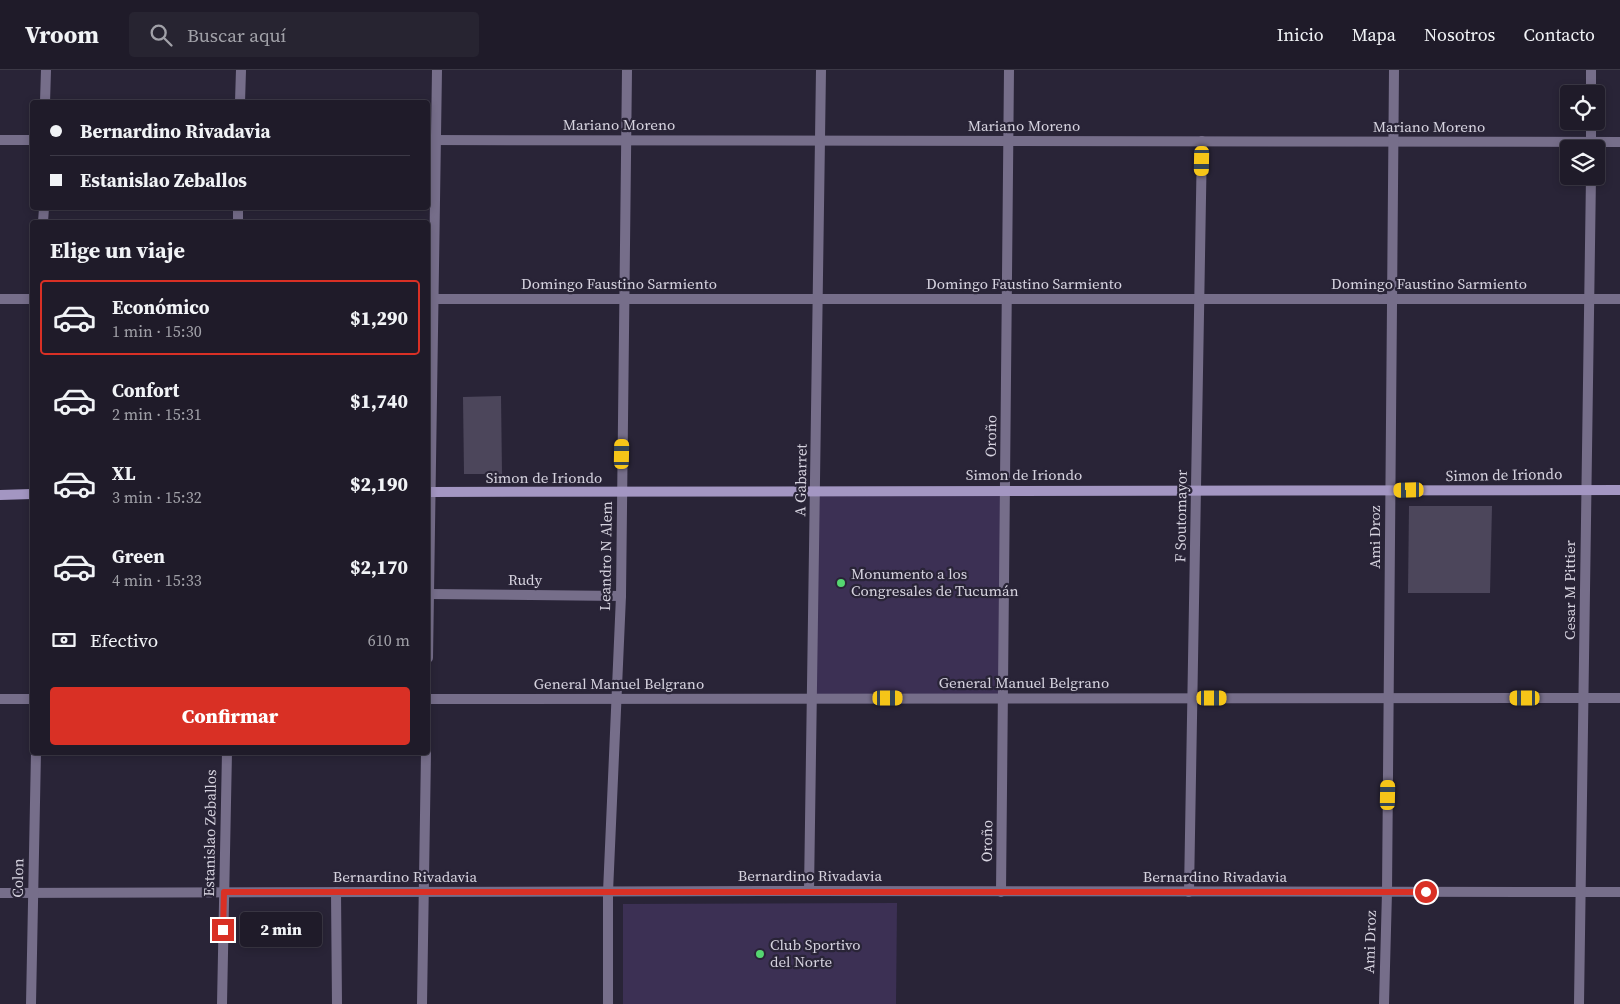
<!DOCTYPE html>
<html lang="es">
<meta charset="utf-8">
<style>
body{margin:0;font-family:"Source Serif 4",serif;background:#272431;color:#f1f3f6;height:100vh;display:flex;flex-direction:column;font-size:19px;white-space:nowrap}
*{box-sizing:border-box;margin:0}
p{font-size:16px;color:#a1a1a8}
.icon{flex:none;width:28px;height:28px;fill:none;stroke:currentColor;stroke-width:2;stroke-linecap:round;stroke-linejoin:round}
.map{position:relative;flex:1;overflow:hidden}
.drawer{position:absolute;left:30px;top:150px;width:400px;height:535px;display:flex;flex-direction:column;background:#1f1b29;border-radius:5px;box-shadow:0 2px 8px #0003,0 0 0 1px #3c3946}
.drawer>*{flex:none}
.banner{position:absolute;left:30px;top:30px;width:400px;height:110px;border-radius:5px;box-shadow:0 2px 8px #0003,0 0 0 1px #3c3946;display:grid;align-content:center;height:110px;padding:0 20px;background:#1f1b29}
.fabs{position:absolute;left:1560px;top:15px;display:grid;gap:10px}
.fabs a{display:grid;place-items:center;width:45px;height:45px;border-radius:5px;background:#1f1b29;box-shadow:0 2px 8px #0003,0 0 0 1px #3c3946;font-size:25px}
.end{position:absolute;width:22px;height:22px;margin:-11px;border:6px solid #d93025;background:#fff;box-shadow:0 0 0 2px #fff}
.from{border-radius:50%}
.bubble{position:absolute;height:35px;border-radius:5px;background:#1f1b29;box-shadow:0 2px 8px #0003,0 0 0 1px #3c3946;font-size:16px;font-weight:800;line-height:35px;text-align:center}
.car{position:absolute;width:15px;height:30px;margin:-15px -8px;border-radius:6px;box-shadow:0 0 4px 1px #0007;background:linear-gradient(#f5c518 24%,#345 0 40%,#f5c518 0 76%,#345 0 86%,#f5c518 0)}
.banner b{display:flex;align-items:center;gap:18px;height:48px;font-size:19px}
.banner b+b{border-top:1px solid #3c3946}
.banner i{width:12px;height:12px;background:#f1f3f6}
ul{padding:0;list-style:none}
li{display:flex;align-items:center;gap:15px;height:75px;margin:0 10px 8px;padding:0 10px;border:2px solid transparent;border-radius:5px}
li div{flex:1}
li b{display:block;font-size:19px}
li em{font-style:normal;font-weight:800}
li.current{border-color:#d93025}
li>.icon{width:45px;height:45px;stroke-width:1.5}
h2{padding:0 20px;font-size:22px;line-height:60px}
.pay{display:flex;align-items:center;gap:12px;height:55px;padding:0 20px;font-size:19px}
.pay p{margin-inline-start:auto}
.primary-button{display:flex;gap:10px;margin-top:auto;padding:10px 20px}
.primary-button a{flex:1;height:58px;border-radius:5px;background:#d93025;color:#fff;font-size:20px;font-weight:800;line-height:58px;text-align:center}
header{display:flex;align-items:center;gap:30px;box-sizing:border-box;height:70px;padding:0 25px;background:#1f1b29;border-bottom:1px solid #3c3946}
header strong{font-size:24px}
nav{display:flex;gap:28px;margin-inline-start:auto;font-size:18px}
.search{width:350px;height:45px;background:#272431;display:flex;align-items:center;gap:12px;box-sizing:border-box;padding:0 18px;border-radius:5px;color:#a1a1a8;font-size:19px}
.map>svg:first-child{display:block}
.green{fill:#3c3054}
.building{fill:#4c465b}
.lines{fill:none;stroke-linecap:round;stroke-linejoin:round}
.minor{stroke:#766e8a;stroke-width:10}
.secondary{stroke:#a396c2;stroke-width:10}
.route{stroke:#d93025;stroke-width:6}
.poi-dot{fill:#55d671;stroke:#292437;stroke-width:2}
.labels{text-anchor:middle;stroke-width:4.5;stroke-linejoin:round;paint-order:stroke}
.street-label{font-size:15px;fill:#d6d3df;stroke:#292437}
.poi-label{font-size:15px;fill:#d6d3df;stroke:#292437;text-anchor:start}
</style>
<header>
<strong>Vroom</strong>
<div class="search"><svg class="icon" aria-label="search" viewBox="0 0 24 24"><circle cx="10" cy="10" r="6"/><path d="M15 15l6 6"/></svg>Buscar aquí</div>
<nav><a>Inicio</a><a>Mapa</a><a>Nosotros</a><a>Contacto</a></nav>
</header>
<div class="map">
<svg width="1620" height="934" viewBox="0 0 1620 934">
<rect width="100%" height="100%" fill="#292437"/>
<g class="green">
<path d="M1005,420L1004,628H811L816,423Z"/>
<path d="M897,833L896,934H623V834Z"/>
</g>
<g class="building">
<path d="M501,326L502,404H464L463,327Z"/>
<path d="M1409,436H1492L1490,523H1408Z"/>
</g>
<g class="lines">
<g class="minor">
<path d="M1591,0V24"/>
<path d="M45,32L46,0"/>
<path d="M240,32L241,0"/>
<path d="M0,70H32"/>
<path d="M428,70L1620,72"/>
<path d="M1591,78V51"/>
<path d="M43,152L44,138"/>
<path d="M238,152V138"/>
<path d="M0,229H32"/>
<path d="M428,229H1620"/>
<path d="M429,524L621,526"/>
<path d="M428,588L437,0"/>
<path d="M0,629H32"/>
<path d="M428,629L1620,628"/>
<path d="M809,821L821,0"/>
<path d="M336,822L337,934"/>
<path d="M1001,822L1009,0"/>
<path d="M1189,822L1202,71"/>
<path d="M0,823L809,821L1620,822"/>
<path d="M31,934L36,682"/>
<path d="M222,934L227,682"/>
<path d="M422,934L426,682"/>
<path d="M608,934V822L621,526L627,0"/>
<path d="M1384,934L1387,822L1394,0"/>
<path d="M1579,934L1591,106"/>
</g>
<g class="secondary">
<path d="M428,422L1620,420"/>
<path d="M0,425L32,424"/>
</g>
</g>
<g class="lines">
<path class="route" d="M223,860L224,822H1426"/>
</g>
<g class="poi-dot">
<circle cx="841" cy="513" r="5"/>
<circle cx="760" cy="884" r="5"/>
</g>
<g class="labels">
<g class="street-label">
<text x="619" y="60">Mariano Moreno</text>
<text x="1024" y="61">Mariano Moreno</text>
<text x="1429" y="62">Mariano Moreno</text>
<text x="619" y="219">Domingo Faustino Sarmiento</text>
<text x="1024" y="219">Domingo Faustino Sarmiento</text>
<text x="1429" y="219">Domingo Faustino Sarmiento</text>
<text transform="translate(991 366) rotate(-89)" y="5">Oroño</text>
<text x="1024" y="410">Simon de Iriondo</text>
<text transform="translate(1504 405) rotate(-1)" y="5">Simon de Iriondo</text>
<text x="544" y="413">Simon de Iriondo</text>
<text transform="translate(801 410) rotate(-89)" y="5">A Gabarret</text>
<text transform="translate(1181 446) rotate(-89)" y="5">F Soutomayor</text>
<text transform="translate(1375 467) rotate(-90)" y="5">Ami Droz</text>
<text transform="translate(606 486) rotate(-89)" y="5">Leandro N Alem</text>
<text x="525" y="515">Rudy</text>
<text transform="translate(1570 520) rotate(-90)" y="5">Cesar M Pittier</text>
<text x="1024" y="618">General Manuel Belgrano</text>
<text x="619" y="619">General Manuel Belgrano</text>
<text transform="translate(210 763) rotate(-89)" y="5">Estanislao Zeballos</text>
<text transform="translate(987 771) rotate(-89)" y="5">Oroño</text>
<text x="810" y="811">Bernardino Rivadavia</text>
<text x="405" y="812">Bernardino Rivadavia</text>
<text x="1215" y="812">Bernardino Rivadavia</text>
<text transform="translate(18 808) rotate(-89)" y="5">Colon</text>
<text transform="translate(1370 872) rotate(-88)" y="5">Ami Droz</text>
</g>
<g class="poi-label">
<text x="851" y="509">Monumento a los<tspan x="851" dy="17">Congresales de Tucumán</tspan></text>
<text x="770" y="880">Club Sportivo<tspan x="770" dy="17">del Norte</tspan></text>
</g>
</g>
</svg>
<div class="fabs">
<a><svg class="icon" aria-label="locate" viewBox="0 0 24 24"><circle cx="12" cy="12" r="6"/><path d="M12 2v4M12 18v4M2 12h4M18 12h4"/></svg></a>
<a><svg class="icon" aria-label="layers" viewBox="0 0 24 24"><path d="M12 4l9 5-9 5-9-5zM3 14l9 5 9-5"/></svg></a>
</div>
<i class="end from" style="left:1426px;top:822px"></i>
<i class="end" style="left:223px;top:860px"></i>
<div class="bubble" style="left:240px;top:842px;width:82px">2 min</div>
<i class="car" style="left:1202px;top:91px;rotate:181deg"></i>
<i class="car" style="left:622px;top:384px;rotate:1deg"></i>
<i class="car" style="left:1409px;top:420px;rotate:269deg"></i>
<i class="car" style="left:888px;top:628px;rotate:90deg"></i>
<i class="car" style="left:1212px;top:628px;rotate:90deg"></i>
<i class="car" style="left:1525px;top:628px;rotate:270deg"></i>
<i class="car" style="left:1388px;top:725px;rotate:1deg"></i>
<div class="banner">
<b><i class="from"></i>Bernardino Rivadavia</b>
<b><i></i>Estanislao Zeballos</b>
</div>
<section class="drawer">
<h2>Elige un viaje</h2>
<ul>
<li class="current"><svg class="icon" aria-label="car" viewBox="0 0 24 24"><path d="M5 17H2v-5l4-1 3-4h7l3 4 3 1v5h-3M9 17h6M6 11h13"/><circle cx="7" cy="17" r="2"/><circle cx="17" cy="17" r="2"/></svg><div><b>Económico</b><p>1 min · 15:30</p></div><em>$1,290</em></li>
<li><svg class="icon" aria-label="car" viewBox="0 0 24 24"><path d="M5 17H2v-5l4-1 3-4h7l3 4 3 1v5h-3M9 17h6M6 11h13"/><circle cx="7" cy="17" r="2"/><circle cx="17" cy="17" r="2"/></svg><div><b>Confort</b><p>2 min · 15:31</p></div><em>$1,740</em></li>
<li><svg class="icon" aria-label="car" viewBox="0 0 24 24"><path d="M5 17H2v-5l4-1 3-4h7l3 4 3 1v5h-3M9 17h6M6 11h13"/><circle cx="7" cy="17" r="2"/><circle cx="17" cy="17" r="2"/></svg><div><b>XL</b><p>3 min · 15:32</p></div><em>$2,190</em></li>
<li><svg class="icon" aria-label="car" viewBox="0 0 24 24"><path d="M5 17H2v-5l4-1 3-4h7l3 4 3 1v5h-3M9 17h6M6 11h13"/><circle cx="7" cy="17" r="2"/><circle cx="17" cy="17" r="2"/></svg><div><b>Green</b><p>4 min · 15:33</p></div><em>$2,170</em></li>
</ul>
<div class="pay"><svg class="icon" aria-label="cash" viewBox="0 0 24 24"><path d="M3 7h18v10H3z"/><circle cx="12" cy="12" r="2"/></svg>Efectivo<p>610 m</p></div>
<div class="primary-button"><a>Confirmar</a></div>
</section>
</div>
